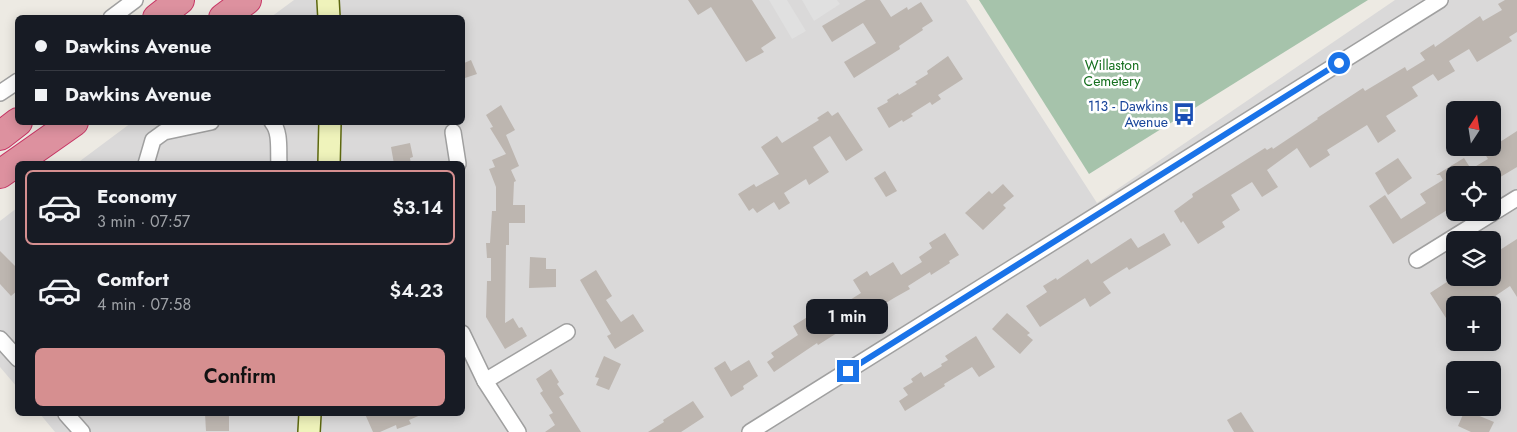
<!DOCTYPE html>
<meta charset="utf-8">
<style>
body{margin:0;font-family:Jost,sans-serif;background:#20242c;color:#f1f3f6;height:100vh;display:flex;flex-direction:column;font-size:19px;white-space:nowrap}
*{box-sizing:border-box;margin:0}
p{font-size:16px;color:#9ea1a6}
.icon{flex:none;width:28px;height:28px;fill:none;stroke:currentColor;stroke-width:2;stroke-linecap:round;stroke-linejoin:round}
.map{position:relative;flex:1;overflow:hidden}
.side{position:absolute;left:15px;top:161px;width:450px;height:255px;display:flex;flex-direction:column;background:#171b24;border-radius:8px;box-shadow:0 2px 12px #0003}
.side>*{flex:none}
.guide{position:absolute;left:15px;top:15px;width:450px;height:110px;border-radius:8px;box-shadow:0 2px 12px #0003;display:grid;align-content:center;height:110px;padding:0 20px;background:#171b24}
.needle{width:32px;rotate:12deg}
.fabs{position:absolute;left:1446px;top:101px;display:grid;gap:10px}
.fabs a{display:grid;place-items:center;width:55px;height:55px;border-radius:8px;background:#171b24;box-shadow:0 2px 12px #0003;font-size:25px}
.end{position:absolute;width:22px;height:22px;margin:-11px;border:6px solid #1a73e8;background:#fff;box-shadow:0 0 0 2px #fff}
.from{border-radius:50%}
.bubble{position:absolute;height:35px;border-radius:8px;background:#171b24;box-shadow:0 2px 12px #0003;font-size:16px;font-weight:600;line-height:35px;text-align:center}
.guide b{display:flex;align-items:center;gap:18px;height:48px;font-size:19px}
.guide b+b{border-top:1px solid #363941}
.guide i{width:12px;height:12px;background:#f1f3f6}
ul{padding:9px 0 0;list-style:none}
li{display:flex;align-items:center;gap:15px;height:75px;margin:0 10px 8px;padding:0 10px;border:2px solid transparent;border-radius:8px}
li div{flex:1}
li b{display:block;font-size:19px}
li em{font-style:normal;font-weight:600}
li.selected{border-color:#d68f90}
li>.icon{width:45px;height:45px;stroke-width:1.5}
.button{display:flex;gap:10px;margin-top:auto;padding:10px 20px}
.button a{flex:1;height:58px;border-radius:8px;background:#d68f90;color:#111;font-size:20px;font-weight:600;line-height:58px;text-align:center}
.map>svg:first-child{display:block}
.residential{fill:#dad9d9;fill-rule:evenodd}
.cemetery{fill:#a6c3ab}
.parking{fill:#e0e0e0}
.building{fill:#bdb6b0}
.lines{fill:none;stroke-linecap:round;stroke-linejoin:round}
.minor-casing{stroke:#a0a0a0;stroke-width:18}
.secondary-casing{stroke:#5d680f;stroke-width:24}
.motorway-casing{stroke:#c73464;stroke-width:30}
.minor{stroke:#fff;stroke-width:15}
.secondary{stroke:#eff3bb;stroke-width:21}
.motorway{stroke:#dd919f;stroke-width:28}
.route{stroke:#1a73e8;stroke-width:6}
.labels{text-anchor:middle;stroke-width:5;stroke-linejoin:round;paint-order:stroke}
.park-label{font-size:14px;fill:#156f1e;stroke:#fff}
.transit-label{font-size:14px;fill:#164399;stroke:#fff;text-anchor:end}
</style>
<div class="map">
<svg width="1517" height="432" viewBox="0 0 1517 432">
<rect width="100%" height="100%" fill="#edeae3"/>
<g class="residential">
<path d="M294,0H966L1097,203L1395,0H1517V432H55L40,414H462V164H76L131,123L462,122V18L271,17ZM1455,110H1492V148H1455ZM1455,175H1492V212H1455ZM1455,240H1492V278H1455ZM1455,305H1492V342H1455ZM1455,370H1492V408H1455Z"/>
<path d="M17,208V387L0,367V221Z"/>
</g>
<path class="cemetery" d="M979,0H1368L1089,174Z"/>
<g class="parking">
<path d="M769,0H787L806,31L792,39Z"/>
<path d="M802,0H837L840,4L814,21Z"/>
</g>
<g class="building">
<path d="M688,0H752L776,38L761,48L764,52L746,62L711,7L698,15Z"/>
<path d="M866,0H880L891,17L907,7L908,10L921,2L933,21L922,28L923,30L899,46L900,49L854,78L844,62L876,43L863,23L832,42L822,26Z"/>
<path d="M1505,0H1517V32L1509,37L1512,41L1477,62L1469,49L1449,61L1455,71L1438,81L1433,74L1412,87L1418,96L1386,116L1396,131L1378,143L1367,125L1327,150L1330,155L1310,168L1297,148L1267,170L1278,187L1262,197L1252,182L1231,195L1240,210L1222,222L1225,227L1198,244L1183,221L1181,223L1174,211L1193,197L1192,194L1265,148L1267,150L1272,147L1273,149L1318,119L1317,118L1363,88L1365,91L1405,67L1407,71L1425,60L1420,53L1434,44L1435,47L1480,16L1483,21L1502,10L1498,4Z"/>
<path d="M948,56L963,79L938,95L941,99L932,105L930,102L911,114L913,116L903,122L902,120L889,128L877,108L888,102L887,100L898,93L899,95L917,84L915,82L928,74L927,71Z"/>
<path d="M471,60L477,74L462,79V64Z"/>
<path d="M501,105L515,130L506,135L519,166L511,170L516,181L514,182L513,205H525V223H509V245H506L505,323L513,318L519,328L522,327L527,336L505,349L486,317L487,281H491V258H487L486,243H490L492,211H496V187L489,169L495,167L492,160L506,154L490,128L493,127L486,115Z"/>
<path d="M828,111L832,116L838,112L863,150L846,161L830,136L813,147L829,172L809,185L806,179L784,193L790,203L779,210L774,202L757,213L753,208L749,211L738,194L754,184L756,187L779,174L761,147L777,136L782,143L819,120L817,118Z"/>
<path d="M1492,129L1500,142L1517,131V167L1492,182V175H1455V205L1393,244L1369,206L1385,195L1401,219L1426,203L1420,194L1443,180L1440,175H1436L1464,158L1471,169L1488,159L1481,148H1492Z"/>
<path d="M410,143L413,157L410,158L411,164H394L391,147Z"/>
<path d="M1398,158L1412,178L1388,195L1375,173Z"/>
<path d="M885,171L897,191L886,197L874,178Z"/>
<path d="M1003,184L1014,196L1003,205L1006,208L983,230L965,213L989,191L992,194Z"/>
<path d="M945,233L959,255L949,261L950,263L931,275L930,272L908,286L910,289L894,298L873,311L871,308L835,330L837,333L818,345L817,343L774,372L767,362L774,357L771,353L798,335L793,326L830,303L834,310L861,293L853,280L867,271L870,276L893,262L901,275L922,262L919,257L932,248L929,243Z"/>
<path d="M1164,233L1171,245L1129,270L1127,267L1103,282L1111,293L1090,307L1085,298L1040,327L1026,306L1047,292L1043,286L1056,278L1057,280L1088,259L1091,264L1131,238L1138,248Z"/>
<path d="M1517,239V297L1510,286L1482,305L1479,301L1473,305H1455V312L1446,318L1430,293L1453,278H1492V255Z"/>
<path d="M0,251L18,269V290L11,296L0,284Z"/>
<path d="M530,257L546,258V269H556V287L529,288Z"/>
<path d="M596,270L612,296L606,300L621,322L633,314L644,331L615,349L607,336L611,334L580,280Z"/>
<path d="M1007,313L1030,333L1027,335L1033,340L1020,354L992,329Z"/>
<path d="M976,336L995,367L979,377L972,367L944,384L945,386L905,411L899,401L908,395L903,388L913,382L911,379L921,372L924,377L942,366L941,364L948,360L945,356Z"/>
<path d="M604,356L621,364L609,390L596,385L599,378L595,377Z"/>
<path d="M749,360L758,376L743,386L744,389L731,397L714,368L725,361L731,371Z"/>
<path d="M551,369L559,382L557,384L564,394L559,397L581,432H545L555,425L549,415L553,413L540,393L543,391L536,379Z"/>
<path d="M693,401L704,417L681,432H648L664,422L663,420Z"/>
<path d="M1465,410L1494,422L1489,432H1471L1458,426Z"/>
<path d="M1241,412L1254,432H1234L1227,420Z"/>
<path d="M205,414H229V431H206Z"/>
<path d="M365,414H423L409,420L411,424L397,429L396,425L380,432H373Z"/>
</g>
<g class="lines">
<defs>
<g id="minor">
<path d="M111,18L135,0"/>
<path d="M0,93L18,81"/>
<path d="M272,122C281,132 278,151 279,164"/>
<path d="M453,132L458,164"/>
<path d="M146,164L153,140L164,132L211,122"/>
<path d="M1417,260L1517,198"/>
<path d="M462,333L485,381L518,432"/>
<path d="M0,339L18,359"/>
<path d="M485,381L567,332"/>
<path d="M66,414L82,432"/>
<path d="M750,432L1440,0"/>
</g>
<g id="secondary">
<path d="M328,0L329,18"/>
<path d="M329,164L330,122"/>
<path d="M309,432L310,414"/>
</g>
<g id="motorway">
<path d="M157,18L180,0"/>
<path d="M223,18L247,0"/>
<path d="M0,136L18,122"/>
<path d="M0,174L74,122"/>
</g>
</defs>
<use href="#minor" class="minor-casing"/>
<use href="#secondary" class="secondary-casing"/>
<use href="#motorway" class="motorway-casing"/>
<use href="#minor" class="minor"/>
<use href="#secondary" class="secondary"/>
<use href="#motorway" class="motorway"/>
</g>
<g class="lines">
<path class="route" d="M848,371L1339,63"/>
</g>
<defs>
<symbol id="bus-bare" viewBox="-9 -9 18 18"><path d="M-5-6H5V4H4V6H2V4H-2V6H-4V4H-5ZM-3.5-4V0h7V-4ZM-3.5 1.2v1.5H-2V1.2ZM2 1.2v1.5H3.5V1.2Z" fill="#1a4fb4" stroke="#fff" stroke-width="2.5" paint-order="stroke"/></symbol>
</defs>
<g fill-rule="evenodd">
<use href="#bus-bare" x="1168" y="98" width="32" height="32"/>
</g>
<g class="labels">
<g class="park-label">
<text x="1112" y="70">Willaston<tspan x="1112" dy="16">Cemetery</tspan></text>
</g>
<g class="transit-label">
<text x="1168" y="111">113 - Dawkins<tspan x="1168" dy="16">Avenue</tspan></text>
</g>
</g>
</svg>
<div class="fabs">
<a><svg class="needle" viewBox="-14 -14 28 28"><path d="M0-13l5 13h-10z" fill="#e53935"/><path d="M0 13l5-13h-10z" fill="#9ea1a6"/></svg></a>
<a><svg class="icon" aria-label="locate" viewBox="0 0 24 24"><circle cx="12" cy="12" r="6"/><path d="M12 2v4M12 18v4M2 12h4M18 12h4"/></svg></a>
<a><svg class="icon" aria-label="layers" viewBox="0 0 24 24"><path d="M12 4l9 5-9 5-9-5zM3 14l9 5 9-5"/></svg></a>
<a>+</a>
<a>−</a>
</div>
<i class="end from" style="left:1339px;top:63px"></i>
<i class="end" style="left:848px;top:371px"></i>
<div class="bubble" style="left:806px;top:299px;width:82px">1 min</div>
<div class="guide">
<b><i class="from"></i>Dawkins Avenue</b>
<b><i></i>Dawkins Avenue</b>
</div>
<section class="side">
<ul>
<li class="selected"><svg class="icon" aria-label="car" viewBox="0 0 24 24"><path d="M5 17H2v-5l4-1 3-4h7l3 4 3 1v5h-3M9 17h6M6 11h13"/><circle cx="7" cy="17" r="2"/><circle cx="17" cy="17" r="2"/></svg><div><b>Economy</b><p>3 min · 07:57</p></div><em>$3.14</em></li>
<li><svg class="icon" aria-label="car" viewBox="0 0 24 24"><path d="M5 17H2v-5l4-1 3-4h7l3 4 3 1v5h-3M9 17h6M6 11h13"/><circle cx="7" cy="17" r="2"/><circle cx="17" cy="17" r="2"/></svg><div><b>Comfort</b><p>4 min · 07:58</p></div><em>$4.23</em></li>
</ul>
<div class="button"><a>Confirm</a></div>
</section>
</div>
